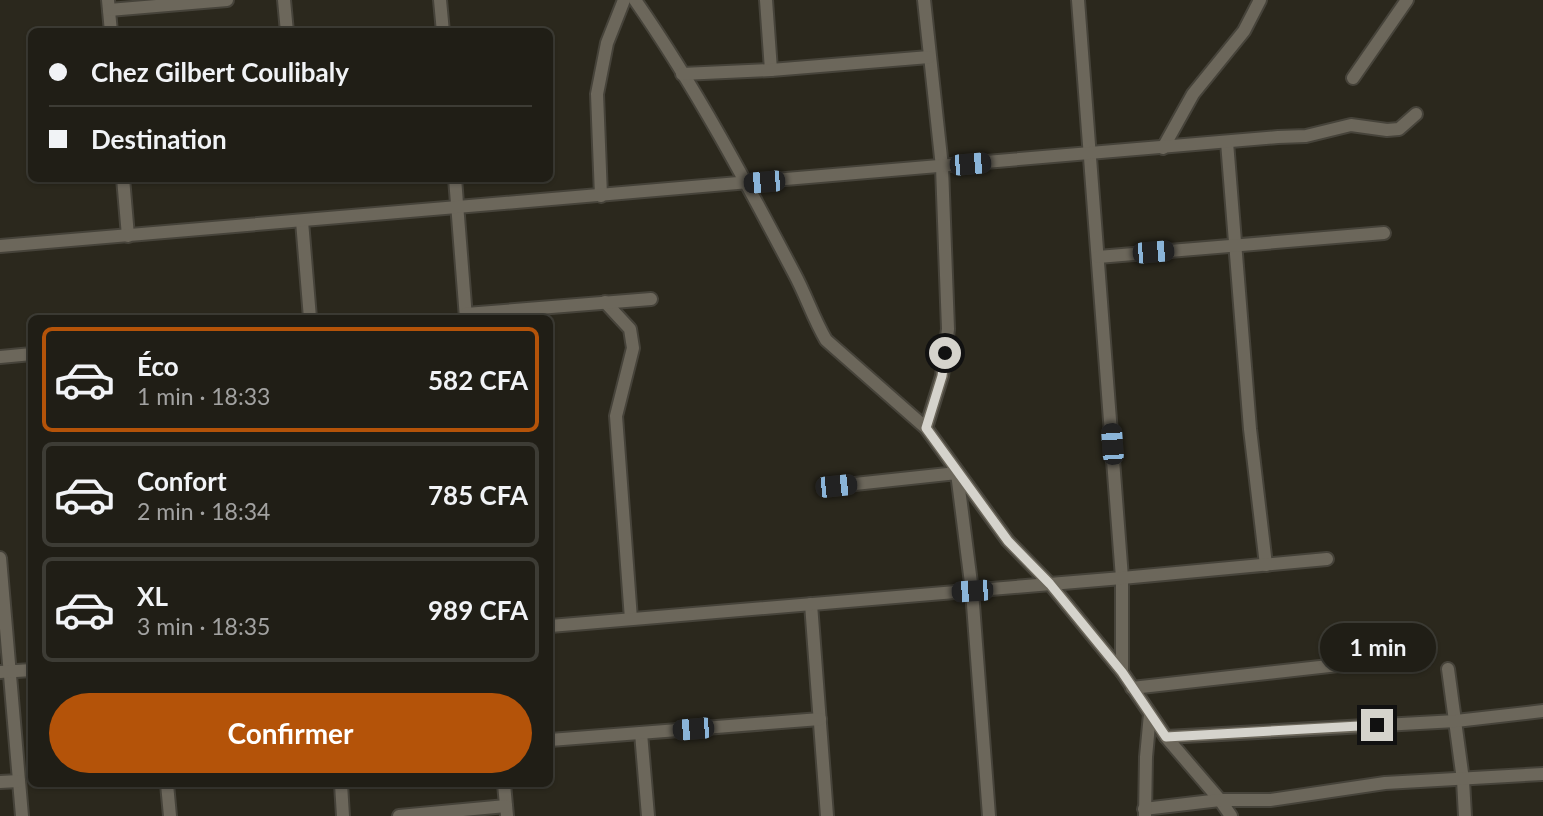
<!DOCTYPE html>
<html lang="fr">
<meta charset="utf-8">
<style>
body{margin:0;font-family:Lato,sans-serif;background:#28271f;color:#f1f3f6;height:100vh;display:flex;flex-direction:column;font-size:26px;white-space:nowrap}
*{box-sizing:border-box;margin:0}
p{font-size:23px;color:#a2a2a1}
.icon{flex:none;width:38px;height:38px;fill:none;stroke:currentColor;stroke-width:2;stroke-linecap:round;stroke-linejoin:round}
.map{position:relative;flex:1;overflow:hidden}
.details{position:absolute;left:28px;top:315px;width:525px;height:472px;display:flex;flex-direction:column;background:#201e16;border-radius:10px;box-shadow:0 2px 5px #0004,0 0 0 2px #3d3c35}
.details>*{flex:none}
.guide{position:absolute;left:28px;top:28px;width:525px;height:154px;border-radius:10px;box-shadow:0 2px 5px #0004,0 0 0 2px #3d3c35;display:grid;align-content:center;height:154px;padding:0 21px;background:#201e16}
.end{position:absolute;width:32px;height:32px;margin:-16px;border:9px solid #d5d3cc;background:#111;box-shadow:0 0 0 4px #111}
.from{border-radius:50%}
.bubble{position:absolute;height:49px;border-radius:24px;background:#201e16;box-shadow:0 2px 5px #0004,0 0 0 2px #3d3c35;font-size:23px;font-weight:700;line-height:49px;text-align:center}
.car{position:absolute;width:21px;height:42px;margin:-21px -10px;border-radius:9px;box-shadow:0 0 5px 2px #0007;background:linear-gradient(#222 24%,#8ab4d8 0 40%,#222 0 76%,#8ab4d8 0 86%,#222 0)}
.guide b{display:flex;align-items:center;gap:24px;height:66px;font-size:26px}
.guide b+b{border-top:2px solid #3d3c35}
.guide i{width:18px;height:18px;background:#f1f3f6}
ul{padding:12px 0 0;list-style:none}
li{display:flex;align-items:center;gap:21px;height:105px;margin:0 14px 10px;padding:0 7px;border:4px solid #3d3c35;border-radius:10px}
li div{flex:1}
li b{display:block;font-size:26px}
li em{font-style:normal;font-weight:700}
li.on{border-color:#b45309}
li>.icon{width:63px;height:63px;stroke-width:1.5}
.primary-button{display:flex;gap:14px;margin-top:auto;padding:14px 21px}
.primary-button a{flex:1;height:80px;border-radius:42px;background:#b45309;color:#fff;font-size:28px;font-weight:700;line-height:80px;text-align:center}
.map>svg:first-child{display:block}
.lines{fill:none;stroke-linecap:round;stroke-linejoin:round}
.minor-casing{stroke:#46433a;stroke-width:16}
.minor{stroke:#6c675b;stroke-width:12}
.route{stroke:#d5d3cc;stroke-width:9}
</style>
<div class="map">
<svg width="1543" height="816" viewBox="0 0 1543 816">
<rect width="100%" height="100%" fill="#2b281d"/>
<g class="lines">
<defs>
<g id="minor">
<path d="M108,0L111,32"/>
<path d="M284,0L287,32"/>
<path d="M440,0L443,32"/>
<path d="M635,0C695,86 745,180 794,273C806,295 813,318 826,340L926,428L1008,541L1050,584L1122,672L1166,737L1220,800L1231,816"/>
<path d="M766,0L771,70"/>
<path d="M924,0L942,167L948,329L942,376L926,428"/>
<path d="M1078,0L1122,578V672"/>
<path d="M109,10L227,0"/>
<path d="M682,74L771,70L929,57"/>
<path d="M1353,78L1407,0"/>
<path d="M1227,142L1250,429L1266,565"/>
<path d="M1163,148L1193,94L1244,31L1260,0"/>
<path d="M123,178L128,236"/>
<path d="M455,178L466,318"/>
<path d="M601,196L597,94L607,43L624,0"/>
<path d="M302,221L310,318"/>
<path d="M0,246L1278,137L1306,136L1351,125L1387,130L1399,129L1416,114"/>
<path d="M1098,257L1384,233"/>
<path d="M605,302L630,329L633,348L616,416L631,619"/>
<path d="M466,314L651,299"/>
<path d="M0,357L32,354"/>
<path d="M836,486L957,473L972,591L989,816"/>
<path d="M0,558L22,816"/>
<path d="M811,604L827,816"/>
<path d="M550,626L1122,578L1327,559"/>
<path d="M1448,669L1463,780L1465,816"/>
<path d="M0,672L32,670"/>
<path d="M1132,688L1356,663"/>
<path d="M641,733L648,816"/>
<path d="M1166,737L1456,721L1543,711"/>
<path d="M550,740L820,719"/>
<path d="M0,782L19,781"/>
<path d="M167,784L170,816"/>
<path d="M341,784L343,816"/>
<path d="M504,784L507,816"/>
<path d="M1144,809L1220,800H1270L1385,783L1543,774"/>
<path d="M399,816L506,806"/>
<path d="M1145,816L1146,757L1150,714"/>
</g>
</defs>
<use href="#minor" class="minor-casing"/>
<use href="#minor" class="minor"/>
</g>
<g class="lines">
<path class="route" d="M945,353L942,376L926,428L1008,541L1050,584L1122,672L1166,737L1377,725"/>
</g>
</svg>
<i class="end from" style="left:945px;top:353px"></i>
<i class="end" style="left:1377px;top:725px"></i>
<div class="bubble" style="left:1320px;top:623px;width:116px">1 min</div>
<i class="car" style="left:970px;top:164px;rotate:85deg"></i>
<i class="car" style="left:764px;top:182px;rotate:265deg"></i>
<i class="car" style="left:1153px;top:252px;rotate:85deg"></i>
<i class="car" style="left:1112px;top:444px;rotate:356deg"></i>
<i class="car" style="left:836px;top:486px;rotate:84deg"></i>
<i class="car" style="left:972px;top:591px;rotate:266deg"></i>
<i class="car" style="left:693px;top:729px;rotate:265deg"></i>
<div class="guide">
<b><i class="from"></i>Chez Gilbert Coulibaly</b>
<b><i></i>Destination</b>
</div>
<section class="details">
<ul>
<li class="on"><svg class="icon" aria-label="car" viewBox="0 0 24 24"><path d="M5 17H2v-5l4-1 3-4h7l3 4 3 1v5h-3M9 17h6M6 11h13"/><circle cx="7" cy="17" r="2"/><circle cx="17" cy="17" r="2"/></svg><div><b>Éco</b><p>1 min · 18:33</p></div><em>582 CFA</em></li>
<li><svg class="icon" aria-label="car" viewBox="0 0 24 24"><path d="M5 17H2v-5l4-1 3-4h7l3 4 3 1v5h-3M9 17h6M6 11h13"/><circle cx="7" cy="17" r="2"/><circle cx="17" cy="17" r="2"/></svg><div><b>Confort</b><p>2 min · 18:34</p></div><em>785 CFA</em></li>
<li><svg class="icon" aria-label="car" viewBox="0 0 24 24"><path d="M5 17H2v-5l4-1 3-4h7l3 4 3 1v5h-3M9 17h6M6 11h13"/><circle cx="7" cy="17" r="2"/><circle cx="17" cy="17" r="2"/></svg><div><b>XL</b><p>3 min · 18:35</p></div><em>989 CFA</em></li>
</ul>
<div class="primary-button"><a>Confirmer</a></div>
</section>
</div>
